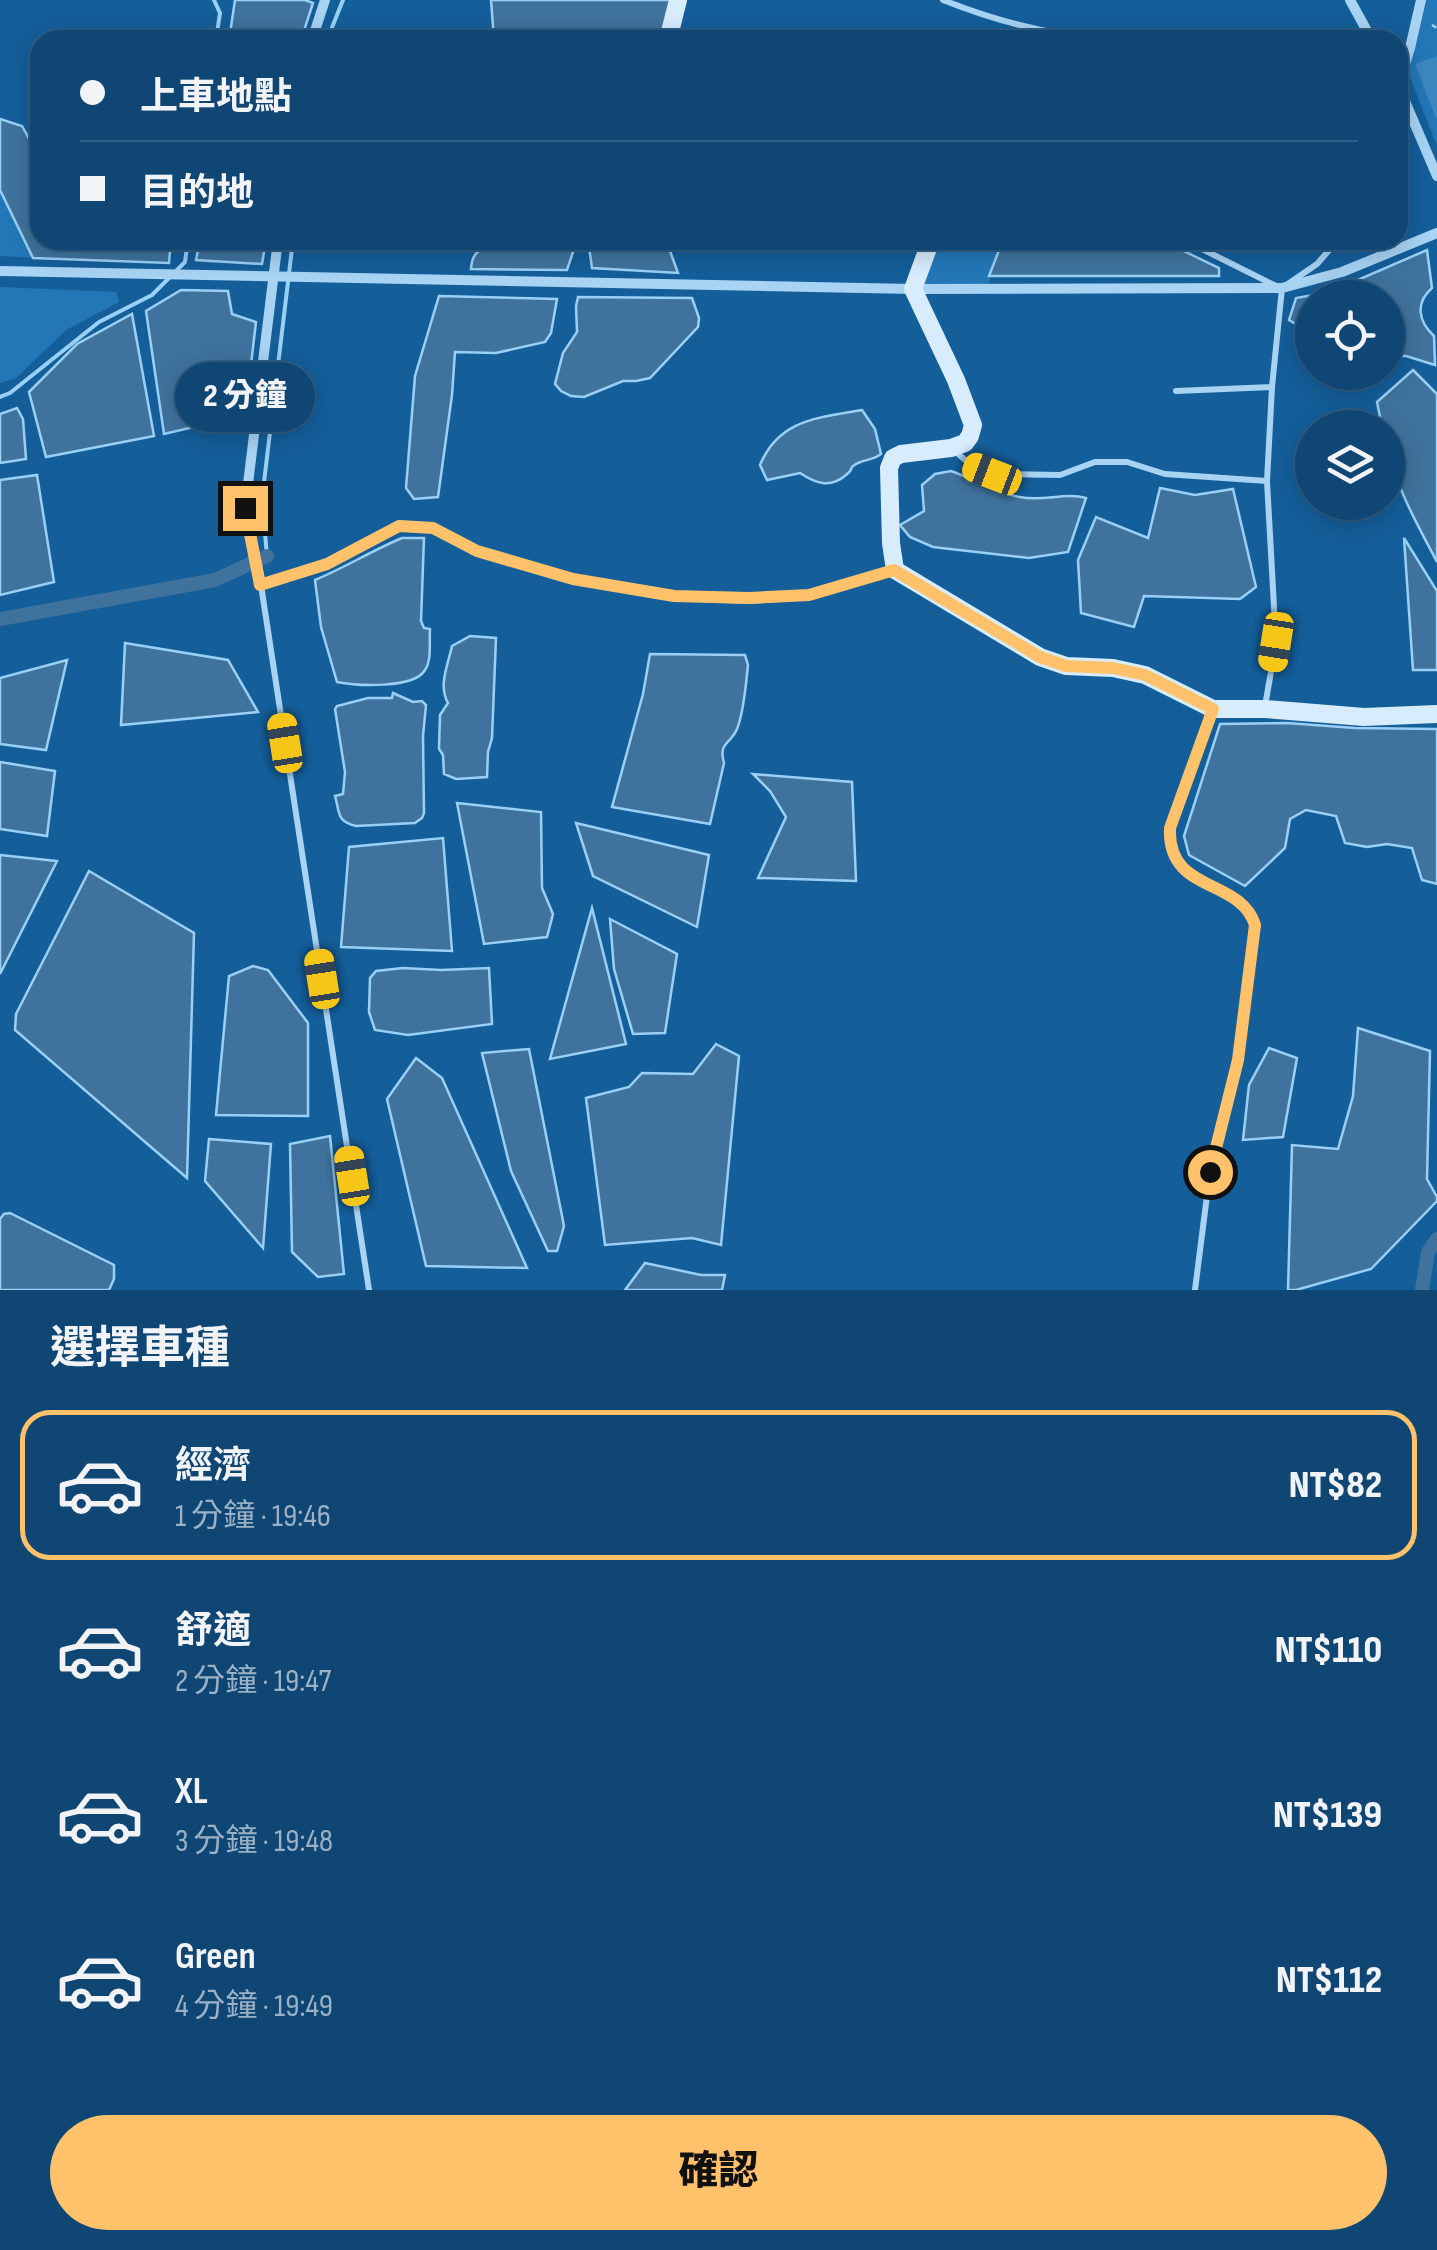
<!DOCTYPE html>
<html lang="zh-TW">
<meta charset="utf-8">
<style>
body{margin:0;font-family:"Sofia Sans Condensed","Noto Sans TC",sans-serif;background:#1d507c;color:#f1f3f6;height:100vh;display:flex;flex-direction:column;font-size:38px;white-space:nowrap}
*{box-sizing:border-box;margin:0}
p{font-size:32px;color:#9bb1c5}
.icon{flex:none;width:55px;height:55px;fill:none;stroke:currentColor;stroke-width:2;stroke-linecap:round;stroke-linejoin:round}
.map{position:relative;height:1290px;overflow:hidden}
.side{display:flex;flex-direction:column;background:#0f4674;flex:1}
.side>*{flex:none}
.guide{position:absolute;left:30px;top:30px;width:1378px;height:220px;border-radius:30px;box-shadow:0 5px 25px #0003,0 0 0 2px #2f5e86;display:grid;align-content:center;height:220px;padding:0 50px;background:#0f4674}
.controls{position:absolute;left:1295px;top:280px;display:grid;gap:20px}
.controls a{display:grid;place-items:center;width:110px;height:110px;border-radius:50%;background:#0f4674;box-shadow:0 5px 25px #0003,0 0 0 2px #2f5e86;font-size:50px}
.end{position:absolute;width:45px;height:45px;margin:-22px;border:12px solid #ffc26a;background:#111;box-shadow:0 0 0 5px #111}
.from{border-radius:50%}
.bubble{position:absolute;height:70px;border-radius:35px;background:#0f4674;box-shadow:0 5px 25px #0003,0 0 0 2px #2f5e86;font-size:32px;font-weight:800;line-height:70px;text-align:center}
.car{position:absolute;width:30px;height:60px;margin:-30px -15px;border-radius:12px;box-shadow:0 0 8px 2px #0007;background:linear-gradient(#f5c518 24%,#345 0 40%,#f5c518 0 76%,#345 0 86%,#f5c518 0)}
.guide b{display:flex;align-items:center;gap:35px;height:95px;font-size:38px}
.guide b+b{border-top:2px solid #2f5e86}
.guide i{width:25px;height:25px;background:#f1f3f6}
ul{padding:0;list-style:none}
li{display:flex;align-items:center;gap:30px;height:150px;margin:0 20px 15px;padding:0 30px;border:5px solid transparent;border-radius:30px}
li div{flex:1}
li b{display:block;font-size:38px}
li em{font-style:normal;font-weight:800}
li.current{border-color:#ffc26a}
li>.icon{width:90px;height:90px;stroke-width:1.5}
h2{padding:0 50px;font-size:45px;line-height:120px}
.action{display:flex;gap:20px;margin-top:auto;padding:20px 50px}
.action a{flex:1;height:115px;border-radius:60px;background:#ffc26a;color:#111;font-size:40px;font-weight:800;line-height:115px;text-align:center}
.map>svg:first-child{display:block}
.green{fill:#2377b7}
.water{fill:#3f739d;stroke:#9ad0f6;stroke-width:2.5}
.lines{fill:none;stroke-linecap:round;stroke-linejoin:round}
.stream{stroke:#9ad0f6;stroke-width:4}
.canal{stroke:#3f739d;stroke-width:14}
.building{fill:#3d87c1}
.path{stroke:#a8d3f3;stroke-width:2.5;stroke-dasharray:5 8;stroke-linecap:butt}
.lane{stroke:#a8d3f3;stroke-width:6}
.street{stroke:#a8d3f3;stroke-width:10}
.secondary{stroke:#d7ecfd;stroke-width:18}
.route{stroke:#ffc26a;stroke-width:12}
</style>
<div class="map">
<svg width="1437" height="1290" viewBox="0 0 1437 1290">
<rect width="100%" height="100%" fill="#145e9a"/>
<g class="green">
<path d="M1424,0H1437V146L1405,64Z"/>
<path d="M0,190L33,258L0,256Z"/>
<path d="M931,240H974L1000,248L987,289H914Z"/>
<path d="M0,287L116,292L119,302L66,330L16,378L0,383Z"/>
</g>
<g class="water">
<path d="M235,0H305L313,3L301,40H229Z"/>
<path d="M491,0H672L661,40H494Z"/>
<path d="M0,119L22,126L40,158V240H171L169,263L33,258L0,190Z"/>
<path d="M200,240H266L262,264L196,260Z"/>
<path d="M504,240H572L573,252L567,270L471,269C472,247 487,247 504,240Z"/>
<path d="M588,240H666L678,273L592,268Z"/>
<path d="M1003,240H1161L1219,268V276H989Z"/>
<path d="M1427,250L1432,288C1415,303 1418,321 1434,336L1435,365L1406,356H1388V298H1312V334L1289,320L1296,298L1330,292Z"/>
<path d="M181,290L228,291L232,314L256,322L245,415L164,434L146,311Z"/>
<path d="M439,296L557,299L551,333L545,342L496,353L455,352L452,395L438,497L414,499L406,488L415,376Z"/>
<path d="M578,297L692,298L699,318L698,327L650,378L636,381H623L584,397L571,396L561,391L555,384L563,353L577,332L576,306Z"/>
<path d="M132,314L154,436L46,457L29,392L77,344Z"/>
<path d="M1413,370L1437,394V562C1415,519 1388,477 1388,428L1382,427L1377,402Z"/>
<path d="M17,408L23,419L26,459L0,463V414Z"/>
<path d="M862,410L875,429L881,454C873,460 867,459 858,463C847,468 856,467 846,475C830,489 815,483 800,473L767,480L760,465C779,419 818,418 862,410Z"/>
<path d="M951,471C974,479 996,493 1020,497C1043,502 1065,492 1086,498L1068,552L1029,558L933,547L910,537L900,525L924,511L922,485L935,474Z"/>
<path d="M37,475L54,582L0,595V480Z"/>
<path d="M1160,488L1195,495L1233,489L1256,587L1240,599L1144,596L1134,627L1081,613L1078,560L1096,517L1148,538Z"/>
<path d="M402,538H424L421,621L424,628L430,629C429,641 432,660 425,670C414,689 357,686 337,682L321,627L315,580C346,567 371,551 402,538Z"/>
<path d="M1404,538L1437,591V670H1413Z"/>
<path d="M470,636L496,638L492,738L488,752L487,777L456,779L444,774L443,755L439,749L440,715L448,703C438,685 448,665 452,646Z"/>
<path d="M125,643L228,660L258,712L121,725Z"/>
<path d="M650,654L745,655L748,665C746,683 744,712 737,729C731,744 718,742 724,763L710,824L612,807L643,694Z"/>
<path d="M67,660L46,750L0,744V678Z"/>
<path d="M393,693L413,702L422,701L426,705L423,736L424,813L422,818L415,823L356,826C336,821 340,813 335,796L343,794L345,772L335,709L337,706L368,698H392Z"/>
<path d="M1287,723L1355,728L1437,729V884L1422,880L1412,848L1387,844L1367,847L1345,843L1336,816L1306,810L1290,819L1285,848L1245,886L1189,855L1184,836L1220,724Z"/>
<path d="M0,762L55,771L47,836L0,829Z"/>
<path d="M753,774L852,782L856,881L758,878L786,817L770,791Z"/>
<path d="M457,803L541,812L542,888L553,914L547,937L484,944Z"/>
<path d="M576,823L709,855L697,927L593,876Z"/>
<path d="M443,838L452,951L341,947L349,847Z"/>
<path d="M0,855L57,861L0,974Z"/>
<path d="M89,871L194,933L187,1178L15,1030L16,1014Z"/>
<path d="M592,908L626,1044L550,1059Z"/>
<path d="M610,919L677,954L665,1033L633,1034L614,969Z"/>
<path d="M253,966L268,970L308,1023V1116L216,1115L229,976Z"/>
<path d="M403,968L441,970L489,968L492,1024L408,1035L375,1030L369,1012L370,978L376,971Z"/>
<path d="M1358,1028L1430,1051L1427,1179L1437,1197V1201L1371,1269L1296,1290H1288L1292,1145L1338,1149L1353,1096Z"/>
<path d="M716,1044L739,1056L721,1245L692,1238L605,1245L586,1098L629,1087L642,1073L693,1074Z"/>
<path d="M1269,1048L1297,1058L1283,1137L1243,1140L1249,1085Z"/>
<path d="M529,1049L564,1226L557,1251H548L511,1171L482,1053Z"/>
<path d="M416,1058L442,1078L527,1268L426,1266L387,1099Z"/>
<path d="M330,1136L344,1274L318,1277L292,1252L290,1144Z"/>
<path d="M209,1139L271,1144L263,1248L205,1181Z"/>
<path d="M10,1213L114,1265V1279L109,1290H0V1219L4,1214Z"/>
<path d="M645,1263L701,1275H725L722,1290H625Z"/>
</g>
<g class="lines">
<g class="stream">
<path d="M214,0L220,13L216,40"/>
<path d="M327,40L343,0"/>
<path d="M176,271L185,262L188,240"/>
<path d="M0,397L10,393L99,322L152,295L169,278"/>
<path d="M267,556L262,499L293,240"/>
</g>
<g class="canal">
<path d="M0,619L215,580L267,556"/>
<path d="M1422,1290L1428,1252L1437,1239"/>
</g>
</g>
<path class="building" d="M1437,56V118H1436L1415,64Z"/>
<g class="lines">
<path class="path" d="M1432,25L1437,28"/>
<g class="lane">
<path d="M943,0C998,22 1058,37 1117,40"/>
<path d="M1184,240L1276,286"/>
<path d="M1176,391L1272,387"/>
<path d="M956,452L972,466L992,474L1060,475L1095,462H1127L1165,474L1267,481"/>
<path d="M261,585L369,1290"/>
<path d="M1265,706L1276,643L1267,481L1272,387L1282,288L1317,264L1338,240"/>
<path d="M1195,1290L1210,1172L1238,1060L1255,925C1240,877 1168,894 1170,828L1212,711"/>
</g>
<g class="street">
<path d="M1350,0L1372,40"/>
<path d="M312,40L325,0"/>
<path d="M1398,85L1437,176"/>
<path d="M1398,86L1410,48L1421,0"/>
<path d="M278,240L245,508L261,585L327,564L399,526L433,528L477,551L573,579L674,596L749,599L809,595L895,570"/>
<path d="M0,271L913,289L1282,288L1342,272L1437,233"/>
</g>
<g class="secondary">
<path d="M668,40L678,0"/>
<path d="M931,240L913,289L956,380L973,425L970,436L965,443L951,448L901,454L893,458L889,468L891,543L895,570L1040,657L1066,666L1113,668L1145,675L1213,709H1265L1364,717L1437,714"/>
</g>
</g>
<g class="lines">
<path class="route" d="M245,508L260,585L327,564L399,526L433,528L477,551L573,579L674,596L749,598L809,595L894,570L1040,657L1066,666L1113,668L1145,675L1213,709L1170,828C1167,894 1240,877 1255,925L1238,1060L1210,1172"/>
</g>
</svg>
<div class="controls">
<a><svg class="icon" aria-label="locate" viewBox="0 0 24 24"><circle cx="12" cy="12" r="6"/><path d="M12 2v4M12 18v4M2 12h4M18 12h4"/></svg></a>
<a><svg class="icon" aria-label="layers" viewBox="0 0 24 24"><path d="M12 4l9 5-9 5-9-5zM3 14l9 5 9-5"/></svg></a>
</div>
<i class="end from" style="left:1210px;top:1172px"></i>
<i class="end" style="left:245px;top:508px"></i>
<div class="bubble" style="left:175px;top:362px;width:140px">2 分鐘</div>
<i class="car" style="left:992px;top:474px;rotate:291deg"></i>
<i class="car" style="left:1276px;top:642px;rotate:189deg"></i>
<i class="car" style="left:285px;top:743px;rotate:351deg"></i>
<i class="car" style="left:322px;top:979px;rotate:351deg"></i>
<i class="car" style="left:352px;top:1176px;rotate:351deg"></i>
<div class="guide">
<b><i class="from"></i>上車地點</b>
<b><i></i>目的地</b>
</div>
</div>
<section class="side">
<h2>選擇車種</h2>
<ul>
<li class="current"><svg class="icon" aria-label="car" viewBox="0 0 24 24"><path d="M5 17H2v-5l4-1 3-4h7l3 4 3 1v5h-3M9 17h6M6 11h13"/><circle cx="7" cy="17" r="2"/><circle cx="17" cy="17" r="2"/></svg><div><b>經濟</b><p>1 分鐘 · 19:46</p></div><em>NT$82</em></li>
<li><svg class="icon" aria-label="car" viewBox="0 0 24 24"><path d="M5 17H2v-5l4-1 3-4h7l3 4 3 1v5h-3M9 17h6M6 11h13"/><circle cx="7" cy="17" r="2"/><circle cx="17" cy="17" r="2"/></svg><div><b>舒適</b><p>2 分鐘 · 19:47</p></div><em>NT$110</em></li>
<li><svg class="icon" aria-label="car" viewBox="0 0 24 24"><path d="M5 17H2v-5l4-1 3-4h7l3 4 3 1v5h-3M9 17h6M6 11h13"/><circle cx="7" cy="17" r="2"/><circle cx="17" cy="17" r="2"/></svg><div><b>XL</b><p>3 分鐘 · 19:48</p></div><em>NT$139</em></li>
<li><svg class="icon" aria-label="car" viewBox="0 0 24 24"><path d="M5 17H2v-5l4-1 3-4h7l3 4 3 1v5h-3M9 17h6M6 11h13"/><circle cx="7" cy="17" r="2"/><circle cx="17" cy="17" r="2"/></svg><div><b>Green</b><p>4 分鐘 · 19:49</p></div><em>NT$112</em></li>
</ul>
<div class="action"><a>確認</a></div>
</section>
